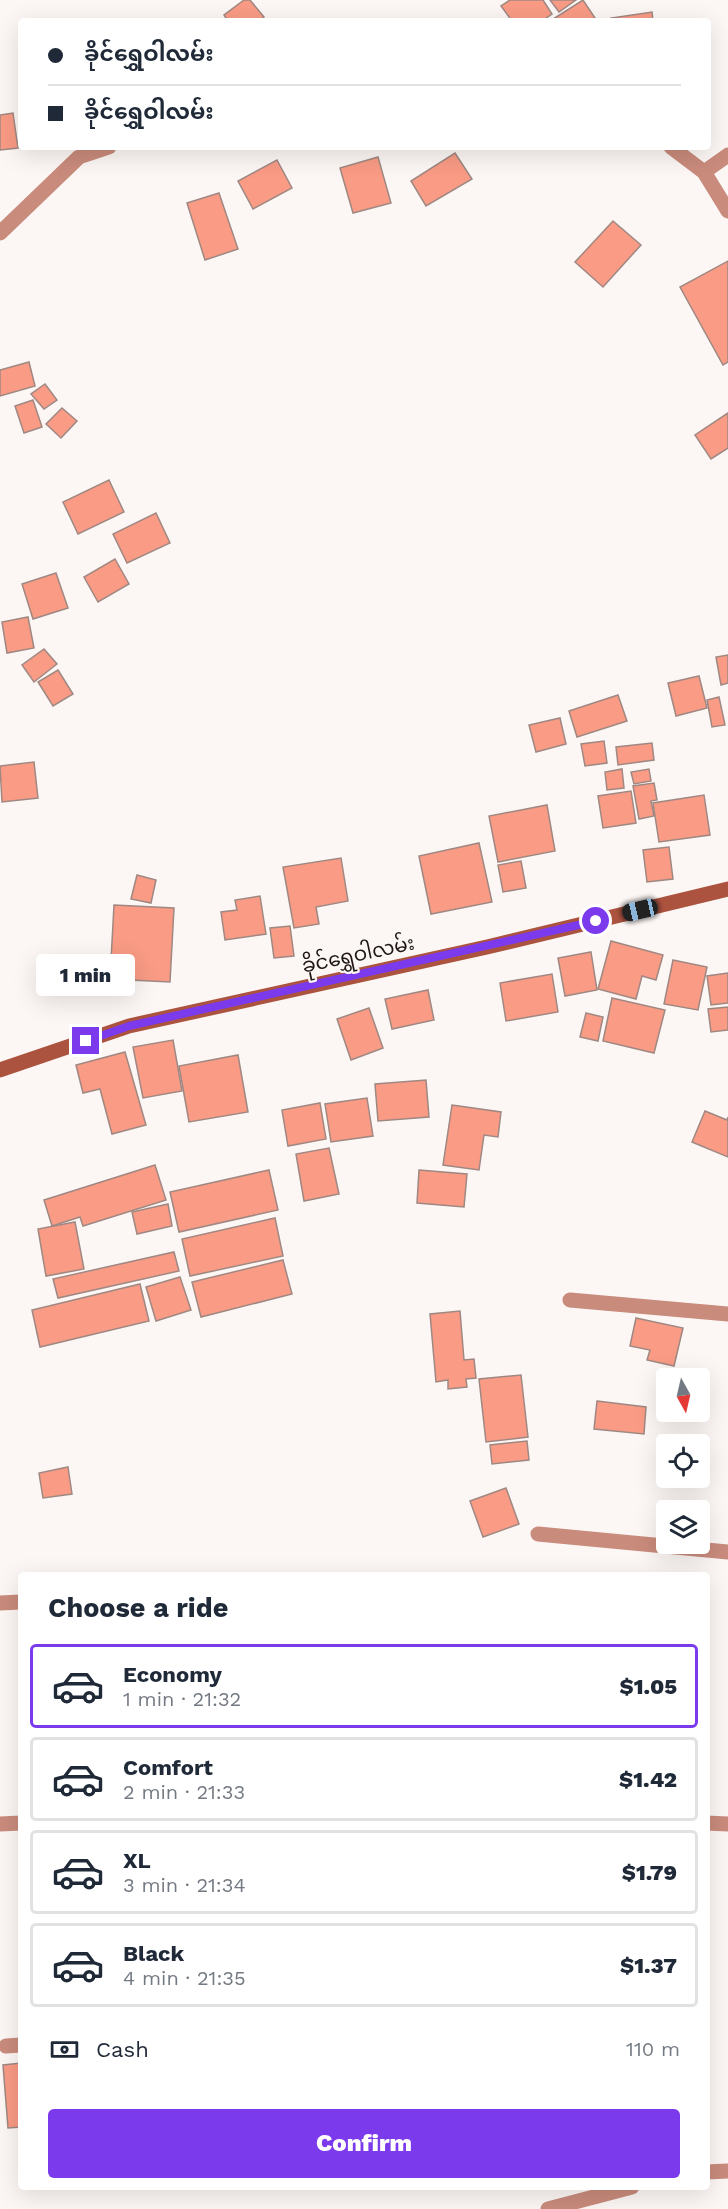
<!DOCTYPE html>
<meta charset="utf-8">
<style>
body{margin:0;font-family:"Work Sans","Noto Sans Myanmar",sans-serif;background:#f6f6f7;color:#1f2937;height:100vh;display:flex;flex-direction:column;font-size:22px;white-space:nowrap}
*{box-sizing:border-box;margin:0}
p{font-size:20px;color:#747a83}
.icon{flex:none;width:33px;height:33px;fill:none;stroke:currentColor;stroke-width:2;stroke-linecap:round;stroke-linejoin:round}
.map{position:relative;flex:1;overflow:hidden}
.side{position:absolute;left:18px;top:1572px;width:692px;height:618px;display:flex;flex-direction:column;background:#fff;border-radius:6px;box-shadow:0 6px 24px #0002}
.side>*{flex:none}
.guide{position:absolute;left:18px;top:18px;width:693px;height:132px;border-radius:6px;box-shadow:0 6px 24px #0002;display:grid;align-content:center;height:132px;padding:0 30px;background:#fff}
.needle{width:39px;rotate:172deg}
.buttons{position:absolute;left:656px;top:1368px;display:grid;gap:12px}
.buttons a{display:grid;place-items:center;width:54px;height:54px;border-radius:6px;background:#fff;box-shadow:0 6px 24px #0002;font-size:30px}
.end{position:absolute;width:27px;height:27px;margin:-14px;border:8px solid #7c3aed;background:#fff;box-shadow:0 0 0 3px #fff}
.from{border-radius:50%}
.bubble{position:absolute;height:42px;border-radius:6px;background:#fff;box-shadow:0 6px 24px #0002;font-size:20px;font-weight:800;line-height:42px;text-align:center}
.car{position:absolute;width:18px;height:36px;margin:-18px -9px;border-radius:8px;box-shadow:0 0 4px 2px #0007;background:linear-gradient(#222 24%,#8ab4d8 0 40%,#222 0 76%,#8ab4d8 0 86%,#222 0)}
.guide b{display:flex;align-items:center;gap:21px;height:57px;font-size:22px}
.guide b+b{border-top:2px solid #e0e1e3}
.guide i{width:15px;height:15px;background:#1f2937}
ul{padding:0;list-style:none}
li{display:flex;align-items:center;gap:18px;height:84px;margin:0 12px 9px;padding:0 18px;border:3px solid #e0e1e3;border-radius:6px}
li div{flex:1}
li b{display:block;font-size:22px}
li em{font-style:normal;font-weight:800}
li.on{border-color:#7c3aed}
li>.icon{width:54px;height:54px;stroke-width:1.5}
h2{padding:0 30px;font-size:27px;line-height:72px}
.pay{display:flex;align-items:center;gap:15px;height:66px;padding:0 30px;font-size:22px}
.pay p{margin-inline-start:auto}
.cta{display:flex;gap:12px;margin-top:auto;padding:12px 30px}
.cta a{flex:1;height:69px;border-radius:6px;background:#7c3aed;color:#fff;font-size:24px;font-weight:800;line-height:69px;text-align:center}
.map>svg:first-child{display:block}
.building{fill:#f99b85;stroke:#a08882;stroke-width:1.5}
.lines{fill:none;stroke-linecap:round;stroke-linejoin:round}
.street{stroke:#c98b7c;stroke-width:15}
.secondary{stroke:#ac533f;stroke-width:15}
.route{stroke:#7c3aed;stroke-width:8}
.labels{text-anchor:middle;stroke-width:4.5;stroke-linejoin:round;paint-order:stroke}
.street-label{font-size:20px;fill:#201715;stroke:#fcf7f5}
</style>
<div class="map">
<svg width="728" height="2209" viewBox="0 0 728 2209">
<rect width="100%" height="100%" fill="#fcf7f5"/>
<g class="building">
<path d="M244,0H250L264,17L259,21H228L224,15Z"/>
<path d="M510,0H543L552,14L542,21H512L501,6Z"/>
<path d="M550,0H576L559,12Z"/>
<path d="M583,0L597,21H550Z"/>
<path d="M652,12L653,21H612L611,18Z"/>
<path d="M13,113L18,148L0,150V115Z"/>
<path d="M455,153L472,179L426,206L411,181Z"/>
<path d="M378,157L391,203L353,213L340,168Z"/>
<path d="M277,160L292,188L253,209L238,181Z"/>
<path d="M219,193L238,249L205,260L187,203Z"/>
<path d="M613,221L641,245L603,287L575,262Z"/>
<path d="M728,261V362L723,365L680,287Z"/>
<path d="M29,362L35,386L0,396V370Z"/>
<path d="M45,384L57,400L44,409L31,394Z"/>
<path d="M33,400L42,427L24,433L15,406Z"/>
<path d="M62,408L77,421L61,438L46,424Z"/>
<path d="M728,413V448L711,459L695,435Z"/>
<path d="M109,480L124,512L78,534L63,502Z"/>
<path d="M156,513L170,543L127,563L113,534Z"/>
<path d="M115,559L129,584L98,602L84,577Z"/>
<path d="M56,573L68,608L33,619L22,584Z"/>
<path d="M28,617L34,648L7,653L2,622Z"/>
<path d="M44,649L57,664L34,682L22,665Z"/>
<path d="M728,655V683L721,685L716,657Z"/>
<path d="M58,670L73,694L53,706L38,682Z"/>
<path d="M699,676L707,708L676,716L668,683Z"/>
<path d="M618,695L627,721L577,737L569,711Z"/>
<path d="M719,697L725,725L712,727L707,700Z"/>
<path d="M560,718L566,744L536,752L529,725Z"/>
<path d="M604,741L607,763L585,766L581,744Z"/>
<path d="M652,743L654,760L618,765L616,747Z"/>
<path d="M34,762L38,798L2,802L0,766Z"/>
<path d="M622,769L624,788L607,790L605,772Z"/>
<path d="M649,769L651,781L634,784L631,772Z"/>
<path d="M654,783L657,800L651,801L654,816L639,819L633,786Z"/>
<path d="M631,791L636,823L603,828L598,796Z"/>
<path d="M704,795L710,835L659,842L653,803Z"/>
<path d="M547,805L555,851L498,862L489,816Z"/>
<path d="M479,843L492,902L431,914L419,856Z"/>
<path d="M669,847L673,879L647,882L643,850Z"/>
<path d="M341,858L348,901L316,907L319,924L294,928L283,867Z"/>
<path d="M521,861L526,888L503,892L498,865Z"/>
<path d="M137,875L156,880L151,903L131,899Z"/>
<path d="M260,896L266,934L225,940L221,912L237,910L235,900Z"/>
<path d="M114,905L174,908L170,982L110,979Z"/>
<path d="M290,926L294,956L274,958L270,928Z"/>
<path d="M611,941L663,955L656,980L642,976L636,999L598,989Z"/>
<path d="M591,952L597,990L565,996L558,958Z"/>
<path d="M673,960L707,967L698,1010L664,1004Z"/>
<path d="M728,973V1003L711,1005L707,976Z"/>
<path d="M552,974L558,1012L506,1021L500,983Z"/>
<path d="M428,990L434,1020L392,1029L385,999Z"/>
<path d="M612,998L665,1010L654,1053L603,1041Z"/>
<path d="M728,1007V1030L711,1032L708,1009Z"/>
<path d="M369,1008L383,1048L351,1060L337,1019Z"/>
<path d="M586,1013L603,1017L598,1041L580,1037Z"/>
<path d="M173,1040L182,1091L143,1098L133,1047Z"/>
<path d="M125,1052L146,1125L112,1134L100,1089L83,1093L76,1065Z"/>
<path d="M238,1055L248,1112L189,1122L179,1066Z"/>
<path d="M426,1080L429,1117L378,1121L375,1084Z"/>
<path d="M367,1098L373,1136L331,1142L325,1104Z"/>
<path d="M320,1103L326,1139L288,1146L282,1110Z"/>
<path d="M452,1105L501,1112L498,1137L484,1135L479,1170L443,1165Z"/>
<path d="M705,1111L727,1120L728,1117V1157L692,1142Z"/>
<path d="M329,1148L339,1194L304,1201L296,1154Z"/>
<path d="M155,1165L166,1200L83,1226L80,1217L52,1226L44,1200Z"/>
<path d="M269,1170L278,1210L179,1232L170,1192Z"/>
<path d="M419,1170L467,1174L464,1207L417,1203Z"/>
<path d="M168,1204L172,1226L137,1234L132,1212Z"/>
<path d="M275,1218L283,1256L190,1276L182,1239Z"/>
<path d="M75,1222L84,1269L46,1276L38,1229Z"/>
<path d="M174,1252L179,1271L58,1298L53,1279Z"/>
<path d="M283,1260L292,1294L201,1317L192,1282Z"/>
<path d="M180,1277L191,1310L156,1321L146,1287Z"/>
<path d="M140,1284L149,1321L40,1347L32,1310Z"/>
<path d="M460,1311L464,1360L474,1359L476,1378L466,1379L467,1387L448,1389V1380L436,1382L430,1314Z"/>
<path d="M636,1318L683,1328L674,1366L647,1360L650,1350L630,1346Z"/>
<path d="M521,1375L528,1437L486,1442L479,1379Z"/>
<path d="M597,1401L646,1407L644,1434L594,1429Z"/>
<path d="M527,1441L529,1460L492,1464L490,1445Z"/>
<path d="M68,1467L72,1494L43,1498L39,1473Z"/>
<path d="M506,1488L519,1524L483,1537L470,1501Z"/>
<path d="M21,2063V2127L8,2128L3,2065Z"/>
</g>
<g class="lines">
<g class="street">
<path d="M671,147L704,172L728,211"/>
<path d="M704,172L728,155"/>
<path d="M0,233L79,157L109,147"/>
<path d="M570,1300L728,1314"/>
<path d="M538,1534L728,1552"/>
<path d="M0,1603L21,1602"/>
<path d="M706,1823L728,1824"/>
<path d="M0,1824L21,1823"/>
<path d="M6,2046L21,2045"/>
<path d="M706,2172L728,2171"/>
<path d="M548,2209L632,2187"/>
</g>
<path class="secondary" d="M0,1070L129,1026L487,947L728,889"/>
</g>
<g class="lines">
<path class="route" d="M86,1041L129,1026L596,921"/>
</g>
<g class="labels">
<g class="street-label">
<text transform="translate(358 954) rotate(-12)" y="7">ခိုင်ရွှေဝါလမ်း</text>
</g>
</g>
</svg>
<div class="buttons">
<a><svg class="needle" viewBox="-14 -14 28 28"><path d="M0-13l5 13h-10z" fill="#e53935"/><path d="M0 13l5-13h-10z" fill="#747a83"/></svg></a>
<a><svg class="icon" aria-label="locate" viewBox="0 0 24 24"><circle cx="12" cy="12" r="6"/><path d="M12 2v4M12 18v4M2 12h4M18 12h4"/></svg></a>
<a><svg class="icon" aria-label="layers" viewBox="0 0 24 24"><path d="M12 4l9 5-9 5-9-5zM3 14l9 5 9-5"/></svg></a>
</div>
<i class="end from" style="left:596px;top:921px"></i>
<i class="end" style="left:86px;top:1041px"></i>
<div class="bubble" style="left:36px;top:954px;width:99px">1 min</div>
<i class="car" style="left:640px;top:910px;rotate:257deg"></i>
<div class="guide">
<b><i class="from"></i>ခိုင်ရွှေဝါလမ်း</b>
<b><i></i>ခိုင်ရွှေဝါလမ်း</b>
</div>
<section class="side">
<h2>Choose a ride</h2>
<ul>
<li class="on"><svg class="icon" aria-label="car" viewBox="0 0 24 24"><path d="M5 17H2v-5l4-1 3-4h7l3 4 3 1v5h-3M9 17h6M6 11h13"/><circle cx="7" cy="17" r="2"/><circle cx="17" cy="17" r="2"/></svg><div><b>Economy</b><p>1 min · 21:32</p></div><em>$1.05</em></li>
<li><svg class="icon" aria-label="car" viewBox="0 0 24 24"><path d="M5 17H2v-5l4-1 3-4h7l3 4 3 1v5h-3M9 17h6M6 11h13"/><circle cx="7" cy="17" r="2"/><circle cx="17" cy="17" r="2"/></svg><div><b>Comfort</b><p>2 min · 21:33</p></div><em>$1.42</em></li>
<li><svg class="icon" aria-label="car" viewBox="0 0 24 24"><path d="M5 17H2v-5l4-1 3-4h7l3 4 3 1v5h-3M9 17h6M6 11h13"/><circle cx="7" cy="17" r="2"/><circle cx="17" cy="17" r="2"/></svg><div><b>XL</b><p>3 min · 21:34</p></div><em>$1.79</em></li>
<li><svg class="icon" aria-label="car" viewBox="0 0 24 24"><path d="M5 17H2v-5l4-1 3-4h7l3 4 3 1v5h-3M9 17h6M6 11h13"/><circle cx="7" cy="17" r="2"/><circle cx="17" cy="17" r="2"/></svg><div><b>Black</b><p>4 min · 21:35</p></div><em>$1.37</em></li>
</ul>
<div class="pay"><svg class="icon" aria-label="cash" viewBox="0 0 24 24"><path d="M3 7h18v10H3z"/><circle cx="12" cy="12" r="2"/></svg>Cash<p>110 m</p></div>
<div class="cta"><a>Confirm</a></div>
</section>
</div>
